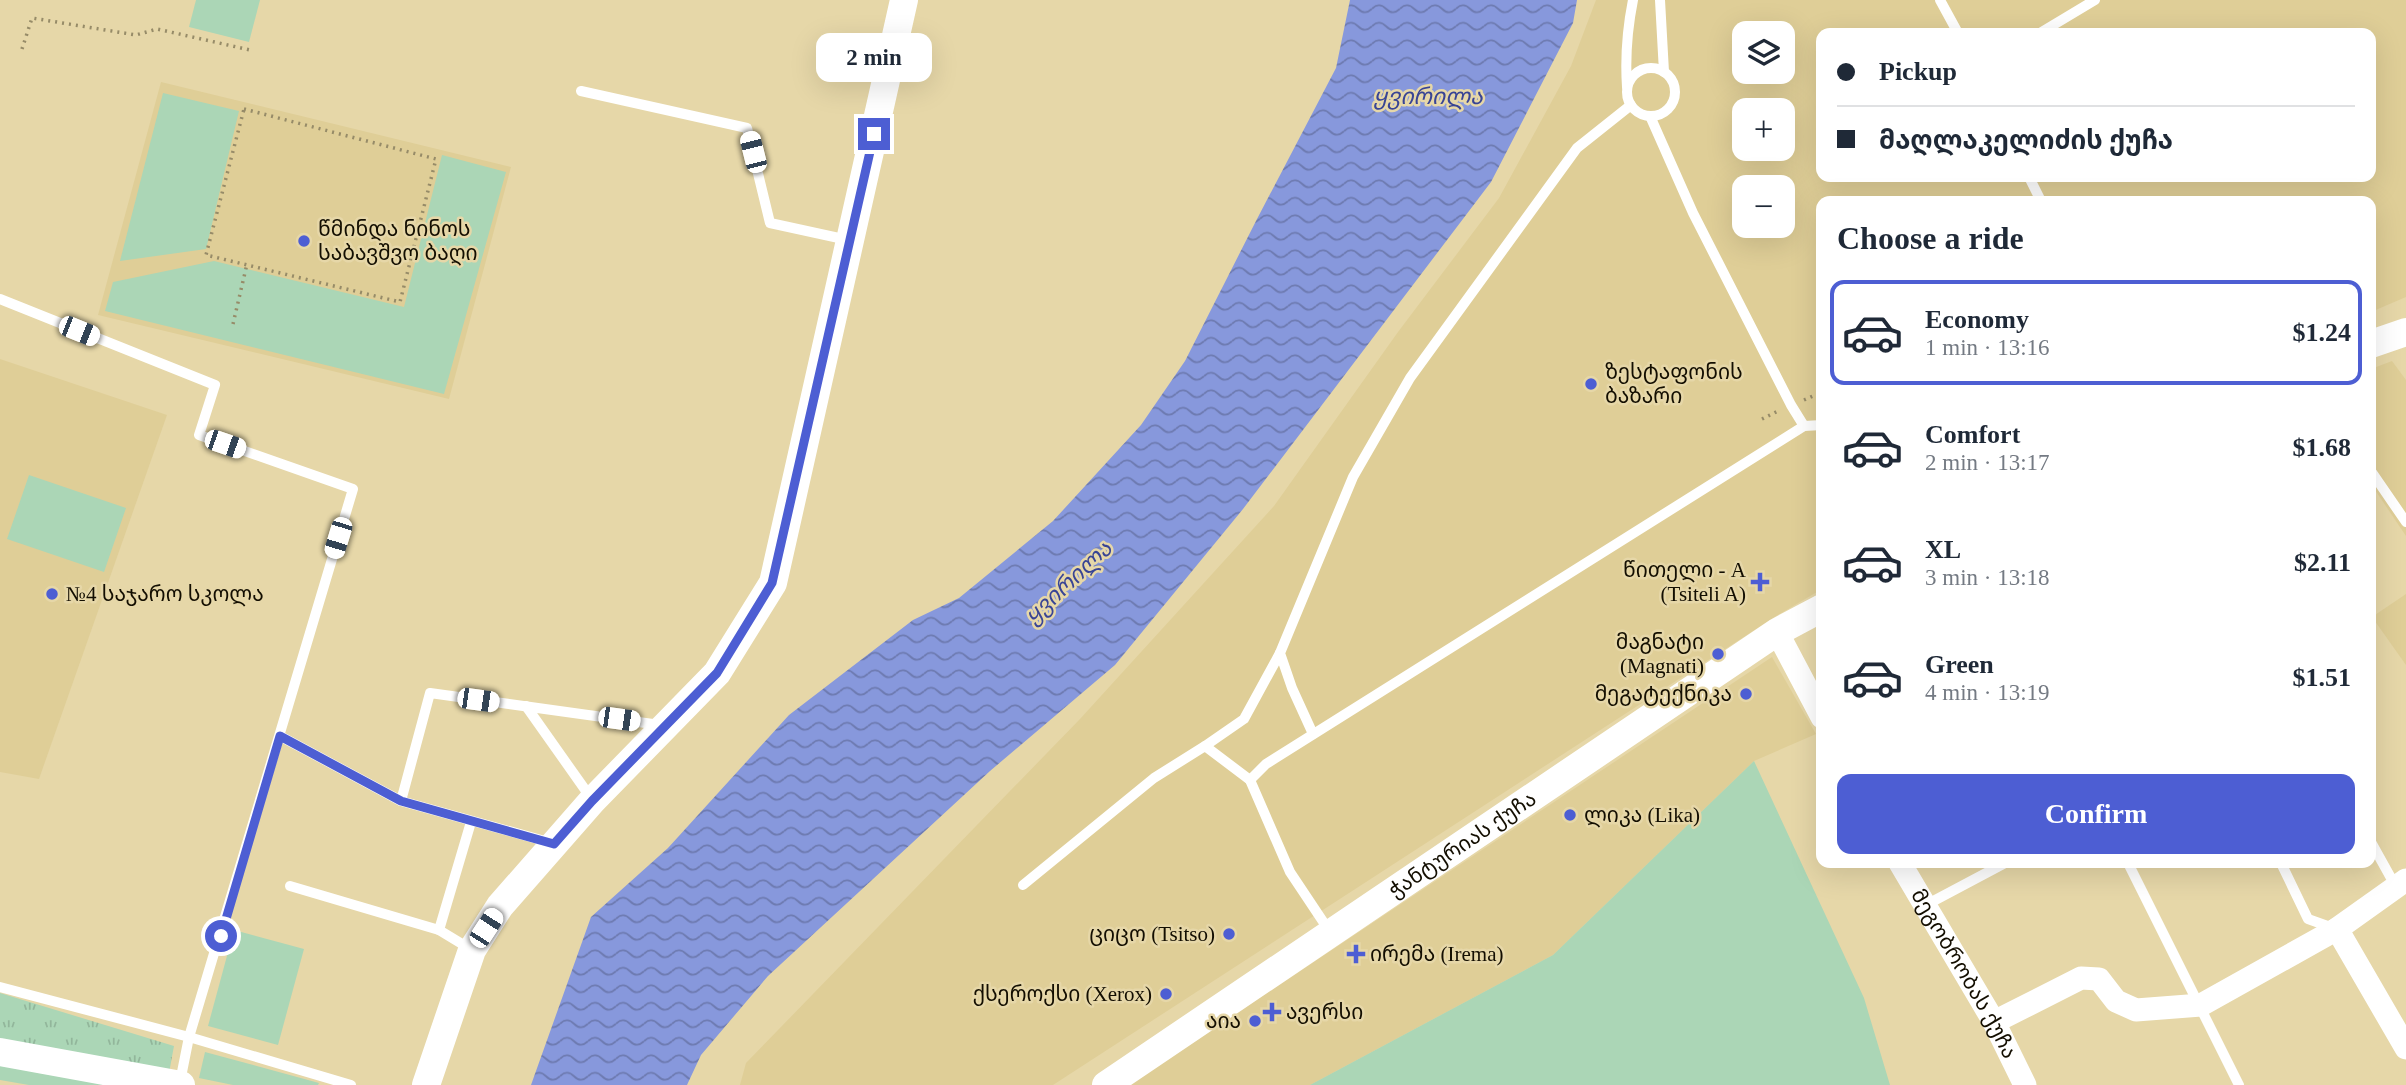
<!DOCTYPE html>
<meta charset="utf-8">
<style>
body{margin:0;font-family:"Times New Roman","Noto Sans Georgian",serif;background:#f6f6f7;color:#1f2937;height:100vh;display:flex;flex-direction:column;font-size:26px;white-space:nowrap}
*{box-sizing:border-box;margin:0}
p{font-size:23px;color:#747a83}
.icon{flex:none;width:38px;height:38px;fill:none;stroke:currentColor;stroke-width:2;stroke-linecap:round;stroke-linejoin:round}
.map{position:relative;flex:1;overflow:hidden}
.side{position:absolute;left:1816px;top:196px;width:560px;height:672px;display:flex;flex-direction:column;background:#fff;border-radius:14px;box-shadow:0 7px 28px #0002}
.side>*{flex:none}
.guide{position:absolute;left:1816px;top:28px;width:560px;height:154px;border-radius:14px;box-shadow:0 7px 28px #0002;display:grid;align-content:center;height:154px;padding:0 21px;background:#fff}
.buttons{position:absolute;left:1732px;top:21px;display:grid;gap:14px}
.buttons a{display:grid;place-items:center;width:63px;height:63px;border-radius:14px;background:#fff;box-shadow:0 7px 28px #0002;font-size:35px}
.end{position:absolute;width:32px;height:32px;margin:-16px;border:9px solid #4d5ed3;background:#fff;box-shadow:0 0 0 4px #fff}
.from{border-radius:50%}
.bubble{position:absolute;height:49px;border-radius:14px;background:#fff;box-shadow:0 7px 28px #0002;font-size:23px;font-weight:800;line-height:49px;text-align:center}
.car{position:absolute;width:21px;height:42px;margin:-21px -10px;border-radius:9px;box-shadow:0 0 5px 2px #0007;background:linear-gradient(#fff 24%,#345 0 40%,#fff 0 76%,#345 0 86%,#fff 0)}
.guide b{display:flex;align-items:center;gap:24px;height:66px;font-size:26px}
.guide b+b{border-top:2px solid #e0e1e3}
.guide i{width:18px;height:18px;background:#1f2937}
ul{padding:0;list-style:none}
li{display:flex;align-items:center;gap:21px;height:105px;margin:0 14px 10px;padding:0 7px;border:4px solid transparent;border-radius:14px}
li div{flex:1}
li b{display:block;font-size:26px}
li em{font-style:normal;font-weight:800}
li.active{border-color:#4d5ed3}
li>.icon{width:63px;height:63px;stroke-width:1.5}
h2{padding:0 21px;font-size:32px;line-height:84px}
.cta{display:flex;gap:14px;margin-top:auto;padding:14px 21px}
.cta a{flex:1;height:80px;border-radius:14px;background:#4d5ed3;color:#fff;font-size:28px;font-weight:800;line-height:80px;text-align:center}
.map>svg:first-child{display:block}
.built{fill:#dfce97;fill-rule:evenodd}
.grass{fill:#abd6b6}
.park{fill:url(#park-tufts)}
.water{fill:url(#water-waves)}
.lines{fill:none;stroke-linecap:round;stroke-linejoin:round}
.path{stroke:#968b68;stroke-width:3.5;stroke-dasharray:2 5;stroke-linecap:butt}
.service{stroke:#fff;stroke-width:10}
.minor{stroke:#fff;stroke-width:23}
.tertiary{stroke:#fff;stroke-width:28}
.route{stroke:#4d5ed3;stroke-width:9}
.poi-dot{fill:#4d5ed3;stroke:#e6d7a8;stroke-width:2.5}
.labels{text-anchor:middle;stroke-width:5;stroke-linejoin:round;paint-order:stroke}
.poi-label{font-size:21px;fill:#130e01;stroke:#e6d7a8;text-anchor:start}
.street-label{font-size:21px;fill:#130e01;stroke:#e6d7a8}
.water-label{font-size:23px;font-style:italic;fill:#384495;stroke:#e6d7a8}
</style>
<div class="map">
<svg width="2406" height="1085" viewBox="0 0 2406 1085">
<defs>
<pattern id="park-tufts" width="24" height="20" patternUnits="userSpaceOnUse" patternTransform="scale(1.75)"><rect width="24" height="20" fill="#abd6b6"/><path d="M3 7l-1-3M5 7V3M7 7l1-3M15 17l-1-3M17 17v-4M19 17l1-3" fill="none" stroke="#92b69b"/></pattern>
<pattern id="water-waves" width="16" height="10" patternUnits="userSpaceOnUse" patternTransform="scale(1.75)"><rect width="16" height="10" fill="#8798dc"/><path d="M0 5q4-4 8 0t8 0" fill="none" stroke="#6d7ab0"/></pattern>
</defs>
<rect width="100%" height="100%" fill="#e6d7a8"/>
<g class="built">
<path d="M1596,0H2406V297L2371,312V201H1822V589L1773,618L1053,1085H740L746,1063L1080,719L1274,506L1398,332L1499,198L1571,66ZM1745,33H1783V72H1745ZM1822,33H2371V177H1822ZM1745,110H1783V149H1745ZM1745,187H1783V226H1745Z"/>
<path d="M161,82L511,167L449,399L98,315Z"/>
<path d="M0,359L167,415L39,779L0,772Z"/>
<path d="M2392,361L2406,380V536L2371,484V369Z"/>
<path d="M2406,594V665L2372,617Z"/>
<path d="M1772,657L1816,734L1754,761L1553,955L1310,1085H1129Z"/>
</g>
<g class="grass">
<path d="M196,0H260L249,42L189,27Z"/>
<path d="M163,93L239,111L206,249L120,261Z"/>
<path d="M442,155L506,172L444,394L105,311L113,282L214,261L404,307Z"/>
<path d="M29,475L126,508L104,572L7,539Z"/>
<path d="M1754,761L1864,998L1890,1085H1310L1553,955Z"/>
<path d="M234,930L304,949L278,1045L208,1026Z"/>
<path d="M205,1052L319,1083L318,1085H233L199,1078Z"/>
<path d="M0,1062L125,1085H29L0,1080Z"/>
</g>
<path class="park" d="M0,993L174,1046L169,1073L0,1042Z"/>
<path class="water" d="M1350,0H1577L1573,23L1491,182L1243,509L1115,665L990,771L768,976L701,1055L687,1085H531L591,917L668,848L789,715L913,620L959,598L1053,521L1141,425L1185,361L1257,219L1336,68Z"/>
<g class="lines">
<g class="path">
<path d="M22,49L32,18L136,35L157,29L250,50"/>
<path d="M244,109L436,159L400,302L206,255Z"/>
<path d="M233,324L247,264"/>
<path d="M1804,400L1822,392"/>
<path d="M1762,419L1778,411"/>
</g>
<g class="service">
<path d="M1660,0L1664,72"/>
<path d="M1940,0L1958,33"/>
<path d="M2040,33L2095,0"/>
<circle cx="1651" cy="92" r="24"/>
<path d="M1627,87C1625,57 1627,30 1633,0"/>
<path d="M581,91L747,128L770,223L848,240"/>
<path d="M1650,116L1693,213L1791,405L1804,426"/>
<path d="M2029,177L2041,201"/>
<path d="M0,299L215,385L199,435L353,489L189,1037L180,1082"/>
<path d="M2371,471L2406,522"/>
<path d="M526,706L591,798"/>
<path d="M1313,734L1292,688L1280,653L1353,477L1410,378L1577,148L1631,105"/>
<path d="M280,736L401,801L552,843"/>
<path d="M1205,746L1244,719L1280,653"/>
<path d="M401,801L430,693L660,725"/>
<path d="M2371,842L2396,887"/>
<path d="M2128,863L2239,1085"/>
<path d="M2281,863L2308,919L2336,929"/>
<path d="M1023,885L1154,778L1205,746L1250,780"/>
<path d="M290,886L439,930L472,950"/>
<path d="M1924,906L2005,863"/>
<path d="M439,930L471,822"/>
<path d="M1330,932L1290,872L1250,780L1266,764L1804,426L1822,425"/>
<path d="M0,987L189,1037L351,1085"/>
</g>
<g class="minor">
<path d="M1777,632L1822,717"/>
<path id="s1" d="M1900,863L1994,1022L2025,1085"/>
<path d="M2337,929L2406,1048"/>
<path d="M1994,1022L2081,978L2099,979L2116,1001L2136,1010L2201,1005L2337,929L2406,880"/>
</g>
<g class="tertiary">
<path d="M2371,344L2406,332"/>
<path d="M0,1052L181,1085"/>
<path d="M426,1085L472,950L500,906L592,801L717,673L773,583L904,0"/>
<path id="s2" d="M1106,1085L1777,632L1822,608"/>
</g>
</g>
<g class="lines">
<path class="route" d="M221,936L280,736L401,801L554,844L592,801L717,673L772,583L874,134"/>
</g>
<g class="poi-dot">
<circle cx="304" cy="241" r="7"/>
<circle cx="1591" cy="384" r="7"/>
<path d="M1756.5 571.5h7v7h7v7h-7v7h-7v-7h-7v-7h7z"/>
<circle cx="52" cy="594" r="7"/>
<circle cx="1718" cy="654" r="7"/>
<circle cx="1746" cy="694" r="7"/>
<circle cx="1570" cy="815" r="7"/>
<circle cx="1229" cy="934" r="7"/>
<path d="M1352.5 943.5h7v7h7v7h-7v7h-7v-7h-7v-7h7z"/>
<circle cx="1166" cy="994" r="7"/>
<path d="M1268.5 1001.5h7v7h7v7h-7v7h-7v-7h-7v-7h7z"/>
<circle cx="1255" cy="1021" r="7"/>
</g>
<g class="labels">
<g class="poi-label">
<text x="318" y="236">წმინდა ნინოს<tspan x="318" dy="24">საბავშვო ბაღი</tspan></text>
<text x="1605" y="379">ზესტაფონის<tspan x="1605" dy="24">ბაზარი</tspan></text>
<text x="1746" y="577" text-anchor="end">წითელი - A<tspan x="1746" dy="24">(Tsiteli A)</tspan></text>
<text x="66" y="601">№4 საჯარო სკოლა</text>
<text x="1704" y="649" text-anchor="end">მაგნატი<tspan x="1704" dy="24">(Magnati)</tspan></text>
<text x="1732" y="701" text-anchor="end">მეგატექნიკა</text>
<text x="1584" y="822">ლიკა (Lika)</text>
<text x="1215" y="941" text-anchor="end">ციცო (Tsitso)</text>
<text x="1370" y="961">ირემა (Irema)</text>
<text x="1152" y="1001" text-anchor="end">ქსეროქსი (Xerox)</text>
<text x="1286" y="1019">ავერსი</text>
<text x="1241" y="1028" text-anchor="end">აია</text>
</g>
<g class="street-label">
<text dy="7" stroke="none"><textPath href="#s2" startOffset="430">ჭანტურიას ქუჩა</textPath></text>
<text dy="7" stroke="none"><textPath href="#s1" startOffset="128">მეგობრობას ქუჩა</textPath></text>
</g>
<g class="water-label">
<text x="1428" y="104">ყვირილა</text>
<text transform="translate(1068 582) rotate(-43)" y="8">ყვირილა</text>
</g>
</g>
</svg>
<div class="buttons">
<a><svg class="icon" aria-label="layers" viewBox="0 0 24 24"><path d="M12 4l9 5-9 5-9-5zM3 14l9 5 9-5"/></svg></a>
<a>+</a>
<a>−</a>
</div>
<i class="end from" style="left:221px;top:936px"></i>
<i class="end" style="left:874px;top:134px"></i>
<div class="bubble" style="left:816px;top:33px;width:116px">2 min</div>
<i class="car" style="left:753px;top:152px;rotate:346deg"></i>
<i class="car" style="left:79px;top:331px;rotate:112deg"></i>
<i class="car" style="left:225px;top:444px;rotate:109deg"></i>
<i class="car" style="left:338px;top:538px;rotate:197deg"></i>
<i class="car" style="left:478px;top:700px;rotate:98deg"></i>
<i class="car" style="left:619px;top:719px;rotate:98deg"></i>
<i class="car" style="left:486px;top:928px;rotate:33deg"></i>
<div class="guide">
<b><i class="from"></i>Pickup</b>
<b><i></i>მაღლაკელიძის ქუჩა</b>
</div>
<section class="side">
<h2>Choose a ride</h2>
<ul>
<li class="active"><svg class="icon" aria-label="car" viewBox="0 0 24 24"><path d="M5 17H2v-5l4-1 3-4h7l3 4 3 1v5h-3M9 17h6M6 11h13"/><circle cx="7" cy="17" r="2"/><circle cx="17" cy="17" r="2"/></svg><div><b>Economy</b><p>1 min · 13:16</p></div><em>$1.24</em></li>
<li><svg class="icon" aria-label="car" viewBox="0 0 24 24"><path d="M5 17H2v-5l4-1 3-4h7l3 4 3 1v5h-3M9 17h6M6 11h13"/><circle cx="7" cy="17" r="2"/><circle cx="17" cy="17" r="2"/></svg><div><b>Comfort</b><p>2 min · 13:17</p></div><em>$1.68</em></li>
<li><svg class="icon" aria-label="car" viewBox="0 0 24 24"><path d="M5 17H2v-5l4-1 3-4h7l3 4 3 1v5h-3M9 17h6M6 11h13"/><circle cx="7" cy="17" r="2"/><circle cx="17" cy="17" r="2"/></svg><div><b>XL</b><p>3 min · 13:18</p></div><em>$2.11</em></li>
<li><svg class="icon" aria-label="car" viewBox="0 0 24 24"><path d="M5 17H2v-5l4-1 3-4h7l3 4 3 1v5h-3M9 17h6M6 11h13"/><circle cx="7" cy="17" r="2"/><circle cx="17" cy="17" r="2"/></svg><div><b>Green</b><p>4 min · 13:19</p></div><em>$1.51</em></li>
</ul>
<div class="cta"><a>Confirm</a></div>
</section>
</div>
